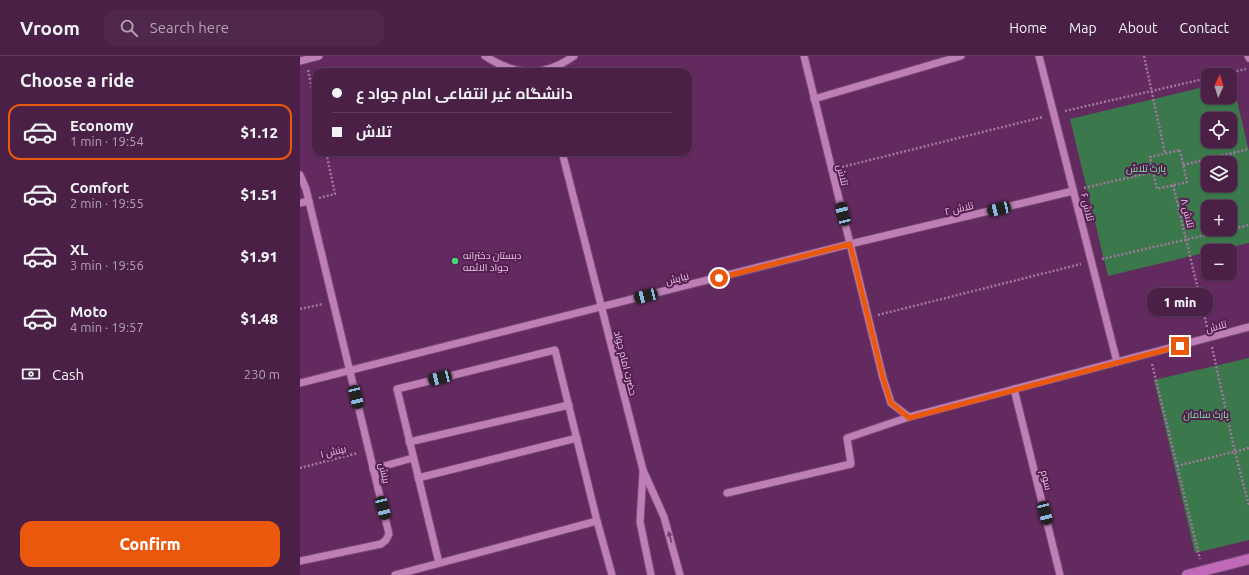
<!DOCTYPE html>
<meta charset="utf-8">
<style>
body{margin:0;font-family:Ubuntu,Cairo,sans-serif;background:#51284d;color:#f1f3f6;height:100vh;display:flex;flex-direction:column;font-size:15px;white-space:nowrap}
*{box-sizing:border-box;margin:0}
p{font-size:13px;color:#b2a3b3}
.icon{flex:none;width:22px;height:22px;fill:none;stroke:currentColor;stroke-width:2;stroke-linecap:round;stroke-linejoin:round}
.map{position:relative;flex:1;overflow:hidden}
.sheet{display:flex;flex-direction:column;background:#4a2046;width:300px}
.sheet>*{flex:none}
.guide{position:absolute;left:12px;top:12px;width:380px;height:88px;border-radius:12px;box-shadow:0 1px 3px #0004,0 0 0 1px #613e5f;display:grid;align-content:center;height:88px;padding:0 20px;background:#4a2046}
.needle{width:26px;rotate:4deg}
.controls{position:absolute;left:901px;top:12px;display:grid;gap:8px}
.controls a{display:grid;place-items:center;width:36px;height:36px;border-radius:8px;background:#4a2046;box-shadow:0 1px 3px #0004,0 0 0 1px #613e5f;font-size:20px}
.end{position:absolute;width:18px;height:18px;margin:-9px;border:5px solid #ea580c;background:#fff;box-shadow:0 0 0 2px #fff}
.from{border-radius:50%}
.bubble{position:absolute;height:28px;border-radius:12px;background:#4a2046;box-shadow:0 1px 3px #0004,0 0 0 1px #613e5f;font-size:13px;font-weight:800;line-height:28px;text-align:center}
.car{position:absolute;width:12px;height:24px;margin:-12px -6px;border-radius:5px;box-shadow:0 0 3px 1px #0007;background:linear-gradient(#222 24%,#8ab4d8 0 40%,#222 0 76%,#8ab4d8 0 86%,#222 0)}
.guide b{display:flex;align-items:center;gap:14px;height:38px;font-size:15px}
.guide b+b{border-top:1px solid #613e5f}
.guide i{width:10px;height:10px;background:#f1f3f6}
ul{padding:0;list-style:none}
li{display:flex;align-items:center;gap:12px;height:56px;margin:0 8px 6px;padding:0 12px;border:2px solid transparent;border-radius:12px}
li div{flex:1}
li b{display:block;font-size:15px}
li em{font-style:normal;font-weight:800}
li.on{border-color:#ea580c}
li>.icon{width:36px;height:36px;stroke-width:1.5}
h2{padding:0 20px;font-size:18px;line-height:48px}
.pay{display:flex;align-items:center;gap:10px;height:44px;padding:0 20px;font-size:15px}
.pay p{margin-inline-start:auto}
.primary-button{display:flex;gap:8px;margin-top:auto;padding:8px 20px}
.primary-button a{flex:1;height:46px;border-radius:12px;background:#ea580c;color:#fff;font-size:16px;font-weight:800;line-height:46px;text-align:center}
header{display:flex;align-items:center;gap:24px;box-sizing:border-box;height:56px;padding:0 20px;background:#4a2046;border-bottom:1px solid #613e5f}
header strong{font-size:19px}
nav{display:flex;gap:22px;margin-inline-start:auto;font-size:14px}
.search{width:280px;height:36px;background:#51284d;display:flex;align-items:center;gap:10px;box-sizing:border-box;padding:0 14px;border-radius:12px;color:#b2a3b3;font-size:15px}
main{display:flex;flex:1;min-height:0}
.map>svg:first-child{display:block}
.green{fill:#3b784b;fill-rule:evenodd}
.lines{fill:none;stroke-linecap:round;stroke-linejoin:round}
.minor-casing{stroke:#794875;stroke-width:9}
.major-casing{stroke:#794875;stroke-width:12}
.path{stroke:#a3769f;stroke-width:2.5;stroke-dasharray:2 2;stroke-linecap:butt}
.minor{stroke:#be7fb7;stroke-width:7}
.major{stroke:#c069b9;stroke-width:10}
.oneway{fill:#753c70}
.route{stroke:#ea580c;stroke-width:5}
.poi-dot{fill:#4ad677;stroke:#561f52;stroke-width:1.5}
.labels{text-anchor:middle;stroke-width:4;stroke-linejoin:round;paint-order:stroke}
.park-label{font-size:10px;fill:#74ec95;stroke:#561f52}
.street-label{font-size:10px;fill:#e7c5e2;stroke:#561f52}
.poi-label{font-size:10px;fill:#e7c5e2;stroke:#561f52;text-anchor:start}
</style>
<header>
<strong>Vroom</strong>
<div class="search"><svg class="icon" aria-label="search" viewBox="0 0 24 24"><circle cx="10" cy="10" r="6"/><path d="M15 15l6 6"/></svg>Search here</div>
<nav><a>Home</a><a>Map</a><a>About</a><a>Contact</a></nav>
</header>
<main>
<section class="sheet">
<h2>Choose a ride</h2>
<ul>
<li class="on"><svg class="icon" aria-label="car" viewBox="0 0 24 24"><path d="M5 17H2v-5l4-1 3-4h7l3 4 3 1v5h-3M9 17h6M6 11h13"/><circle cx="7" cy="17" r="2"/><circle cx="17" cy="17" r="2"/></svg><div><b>Economy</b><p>1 min · 19:54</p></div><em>$1.12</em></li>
<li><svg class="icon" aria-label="car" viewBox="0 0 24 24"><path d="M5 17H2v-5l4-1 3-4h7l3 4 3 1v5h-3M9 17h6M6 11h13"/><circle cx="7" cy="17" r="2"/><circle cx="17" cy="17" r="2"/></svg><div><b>Comfort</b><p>2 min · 19:55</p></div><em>$1.51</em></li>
<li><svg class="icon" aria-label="car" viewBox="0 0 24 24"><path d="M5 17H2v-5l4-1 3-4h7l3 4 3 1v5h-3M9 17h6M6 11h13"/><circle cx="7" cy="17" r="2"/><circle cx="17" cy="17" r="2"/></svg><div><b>XL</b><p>3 min · 19:56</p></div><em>$1.91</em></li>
<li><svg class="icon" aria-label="car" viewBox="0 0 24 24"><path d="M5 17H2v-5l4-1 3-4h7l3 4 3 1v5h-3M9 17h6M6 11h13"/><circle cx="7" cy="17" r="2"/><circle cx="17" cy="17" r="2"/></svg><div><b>Moto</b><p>4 min · 19:57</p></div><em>$1.48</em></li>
</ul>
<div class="pay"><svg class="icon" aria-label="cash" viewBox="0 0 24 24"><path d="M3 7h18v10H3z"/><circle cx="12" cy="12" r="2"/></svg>Cash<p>230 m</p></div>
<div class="primary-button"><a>Confirm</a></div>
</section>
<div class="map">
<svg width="949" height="519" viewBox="0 0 949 519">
<rect width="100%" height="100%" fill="#622a5e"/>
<g class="green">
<path d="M932,24L949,95V187L914,195H908V196L808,220L770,63L908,30V41H930V25ZM908,63H930V85H908ZM908,107H930V129H908ZM908,151H930V173H908Z"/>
<path d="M949,302V484L895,497L854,324Z"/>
</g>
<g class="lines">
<defs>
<g id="minor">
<path d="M185,0C216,20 243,22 274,0"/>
<path d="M504,0L583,322L591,347L609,361L949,271"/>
<path d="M739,0L817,306"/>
<path d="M948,0L949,2"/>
<path d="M0,5L19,0"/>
<path d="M514,43L661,0"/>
<path d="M262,96L343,414L364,461L380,519"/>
<path d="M0,119L6,133L89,478L86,484L81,488L0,505"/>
<path d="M0,147L9,145"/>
<path d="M0,327L550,188L773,135"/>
<path d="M714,333L760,519"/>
<path d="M109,386L269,349"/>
<path d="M73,413L113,402"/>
<path d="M343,416L340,466L351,519"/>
<path d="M118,422L277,382"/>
<path d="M427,437L551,408L547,382L609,361"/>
<path d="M139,507L97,333L255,294L297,465"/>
<path d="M95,519L297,465L312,519"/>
</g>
<path id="major" d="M887,519L949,503"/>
</defs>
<use href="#minor" class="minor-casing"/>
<use href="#major" class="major-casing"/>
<g class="path">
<path d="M844,0L865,97"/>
<path d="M8,14L16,50"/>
<path d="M921,19L946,13"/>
<path d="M765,55L908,22"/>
<path d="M880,94L887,126L857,133L850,101Z"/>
<path d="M883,109L949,93"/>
<path d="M542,111L743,61"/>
<path d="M873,129L907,271"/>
<path d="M784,132L853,116"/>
<path d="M19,142L35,138L26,96"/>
<path d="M802,203L949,169"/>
<path d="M0,253L23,248"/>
<path d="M578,259L781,208"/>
<path d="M912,291L935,396L949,450"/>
<path d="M852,308L900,503"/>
<path d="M877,410L949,392"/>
<path d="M0,412L58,397"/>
</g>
<use href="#minor" class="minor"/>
<use href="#major" class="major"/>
</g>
<defs><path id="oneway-solid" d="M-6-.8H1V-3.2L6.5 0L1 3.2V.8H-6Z"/></defs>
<use class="oneway" href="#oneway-solid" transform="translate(370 481) rotate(-105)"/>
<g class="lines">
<path class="route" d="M419,222L550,188L583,322L591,347L609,362L880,290"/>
</g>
<circle class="poi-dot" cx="155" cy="205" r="4"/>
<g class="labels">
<g class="park-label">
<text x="846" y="116">پارک تلاش</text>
<text x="906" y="362">پارک سامان</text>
</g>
<g class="street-label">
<text transform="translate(543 119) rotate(76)" y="4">تلاش</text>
<text transform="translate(788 151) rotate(76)" y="4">تلاش ۶</text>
<text transform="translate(659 152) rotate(-14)" y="4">تلاش ۲</text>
<text transform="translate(888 157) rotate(76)" y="4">تلاش ۸</text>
<text transform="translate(377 222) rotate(-14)" y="4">نیایش</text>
<text transform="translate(916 270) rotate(-15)" y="4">تلاش</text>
<text transform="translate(326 307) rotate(76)" y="4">حضرت امام جواد</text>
<text transform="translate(33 395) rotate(-14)" y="4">بینش ۱</text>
<text transform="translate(85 417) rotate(77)" y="4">بینش</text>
<text transform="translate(747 424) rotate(76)" y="4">سوم</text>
</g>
<g class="poi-label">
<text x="163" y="203">دبستان دخترانه<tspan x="163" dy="12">جواد الائمه</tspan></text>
</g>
</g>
</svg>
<div class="controls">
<a><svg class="needle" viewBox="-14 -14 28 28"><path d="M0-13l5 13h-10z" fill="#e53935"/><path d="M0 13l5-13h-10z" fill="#b2a3b3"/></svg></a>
<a><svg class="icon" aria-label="locate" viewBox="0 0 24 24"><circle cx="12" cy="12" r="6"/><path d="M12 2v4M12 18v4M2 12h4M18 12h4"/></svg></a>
<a><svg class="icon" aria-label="layers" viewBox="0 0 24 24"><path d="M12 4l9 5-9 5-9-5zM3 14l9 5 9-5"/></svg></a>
<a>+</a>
<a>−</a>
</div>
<i class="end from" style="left:419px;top:222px"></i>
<i class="end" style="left:880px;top:290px"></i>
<div class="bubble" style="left:847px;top:232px;width:66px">1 min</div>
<i class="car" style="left:699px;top:153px;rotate:257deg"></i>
<i class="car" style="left:543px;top:158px;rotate:346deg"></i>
<i class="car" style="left:346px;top:240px;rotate:256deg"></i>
<i class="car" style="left:140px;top:322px;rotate:256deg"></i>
<i class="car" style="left:56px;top:341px;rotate:166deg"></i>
<i class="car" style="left:83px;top:452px;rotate:166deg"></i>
<i class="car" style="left:745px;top:457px;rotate:166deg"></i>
<div class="guide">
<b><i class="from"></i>دانشگاه غیر انتفاعی امام جواد ع</b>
<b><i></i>تلاش</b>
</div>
</div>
</main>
